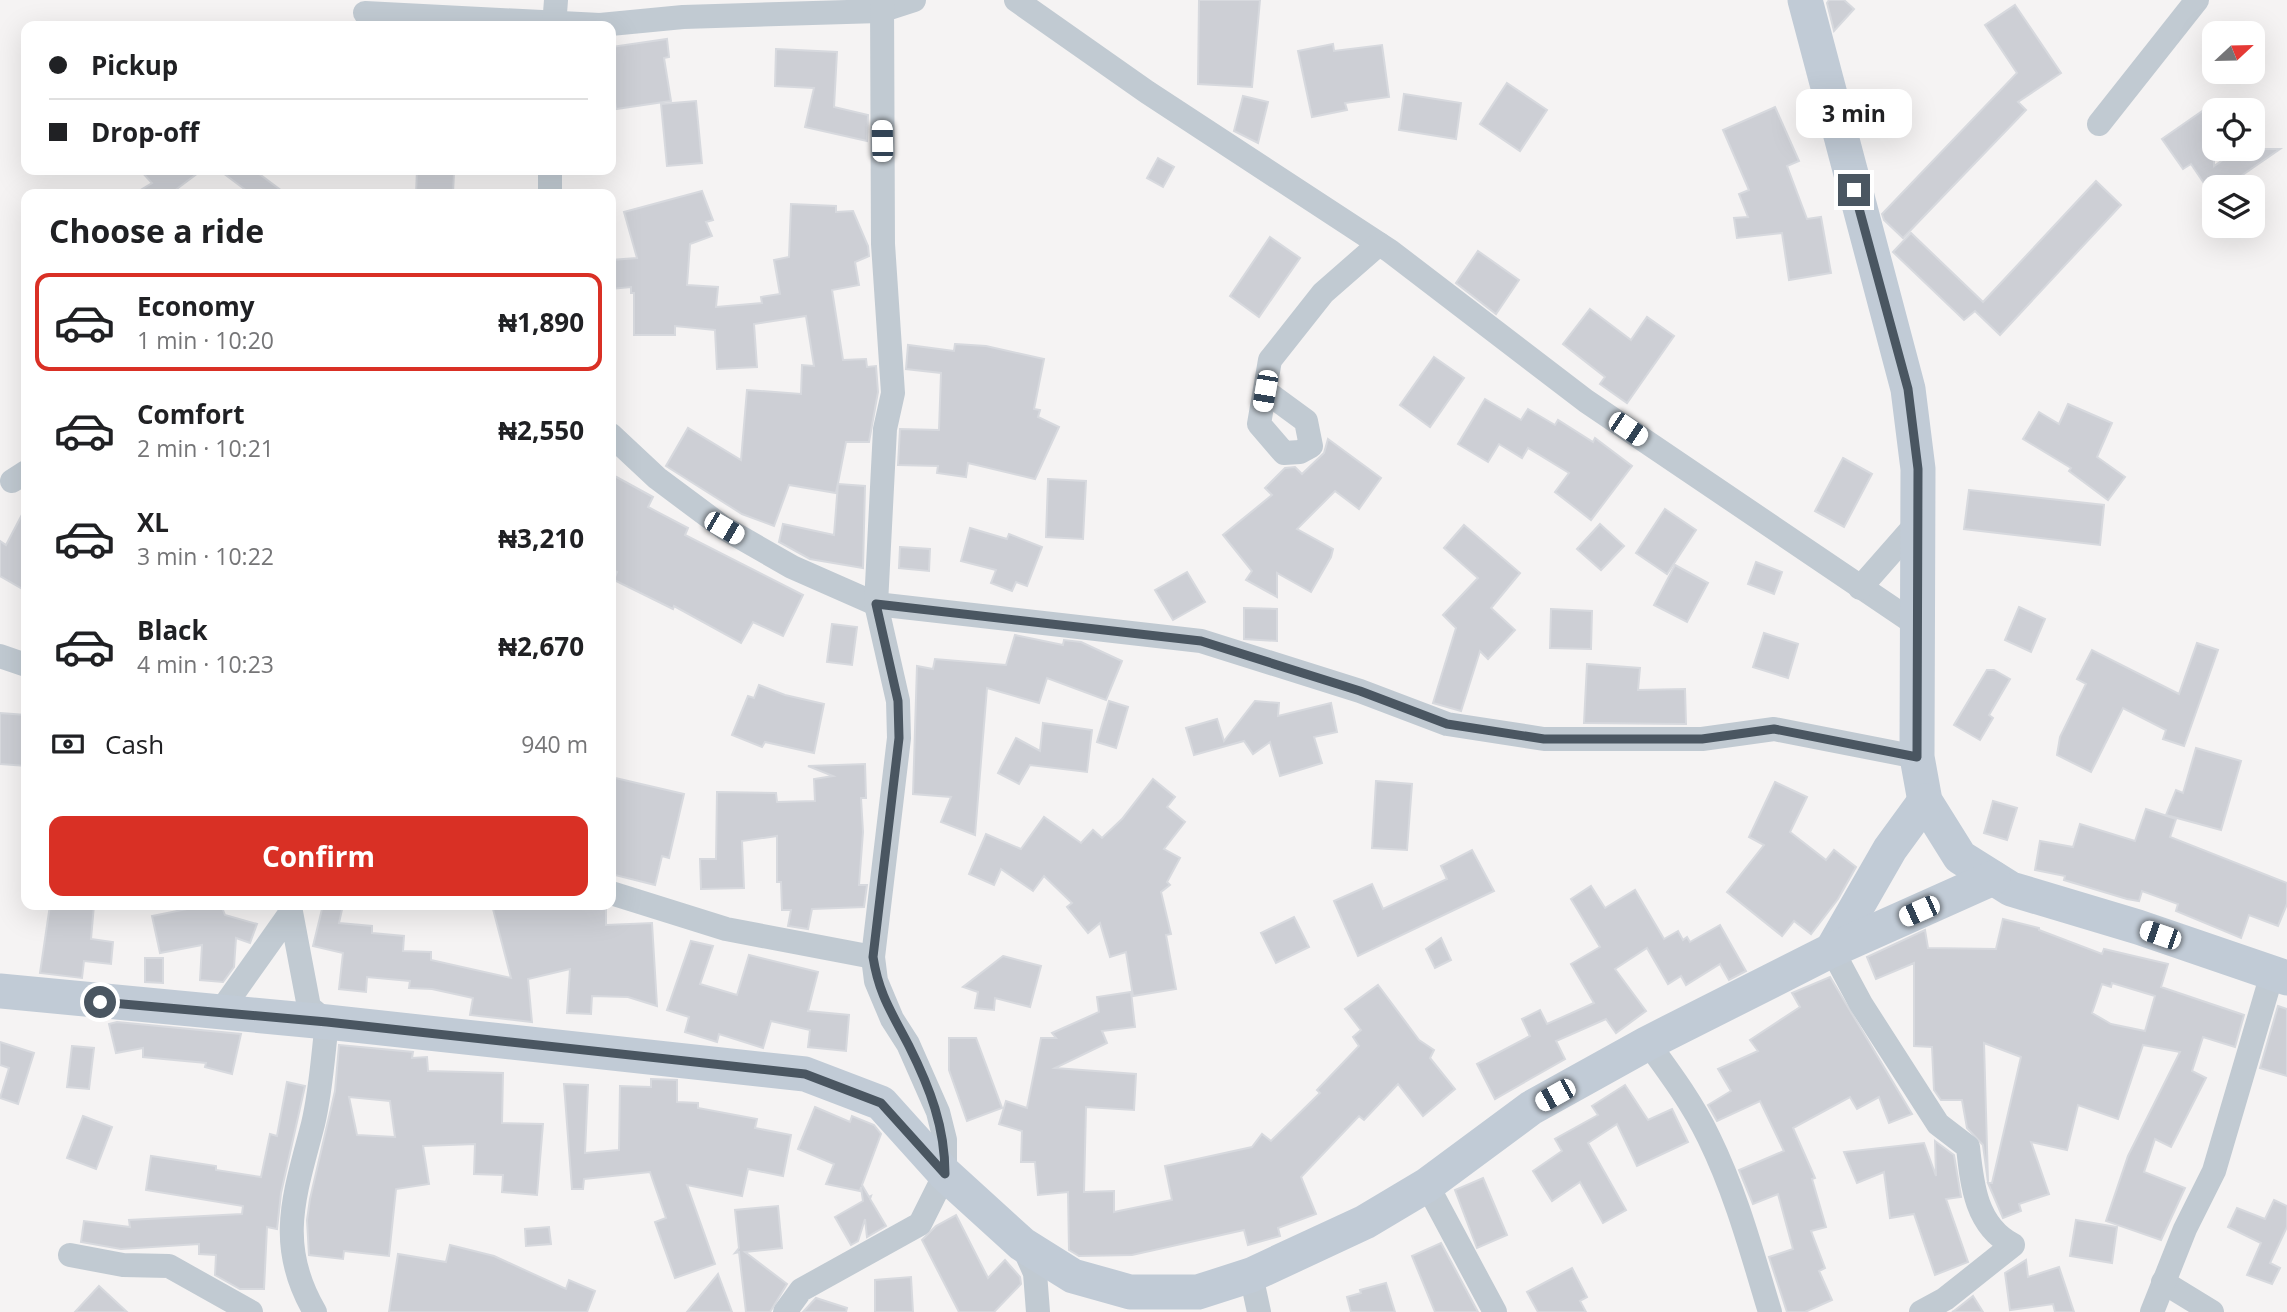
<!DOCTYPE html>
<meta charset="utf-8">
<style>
body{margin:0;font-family:"Open Sans",sans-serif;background:#f6f6f6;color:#202124;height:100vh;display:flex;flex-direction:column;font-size:26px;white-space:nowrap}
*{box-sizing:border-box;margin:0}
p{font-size:23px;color:#757577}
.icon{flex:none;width:38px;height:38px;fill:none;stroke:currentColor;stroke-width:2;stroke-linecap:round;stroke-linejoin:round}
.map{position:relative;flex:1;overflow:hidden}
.details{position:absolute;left:21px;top:189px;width:595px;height:721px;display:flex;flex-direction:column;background:#fff;border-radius:14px;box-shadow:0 7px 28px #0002}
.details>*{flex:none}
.guide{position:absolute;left:21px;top:21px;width:595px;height:154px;border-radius:14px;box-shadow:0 7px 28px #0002;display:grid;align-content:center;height:154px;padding:0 28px;background:#fff}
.needle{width:46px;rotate:68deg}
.fabs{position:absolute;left:2202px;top:21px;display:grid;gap:14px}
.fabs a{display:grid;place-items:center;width:63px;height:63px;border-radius:14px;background:#fff;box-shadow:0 7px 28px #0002;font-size:35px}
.end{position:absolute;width:32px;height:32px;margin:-16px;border:9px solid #4a5661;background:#fff;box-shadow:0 0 0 4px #fff}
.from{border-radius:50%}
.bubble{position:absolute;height:49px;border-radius:14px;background:#fff;box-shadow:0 7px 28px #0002;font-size:23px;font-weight:700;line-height:49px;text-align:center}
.car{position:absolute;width:21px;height:42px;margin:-21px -10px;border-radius:9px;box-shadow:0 0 5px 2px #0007;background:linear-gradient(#fff 24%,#345 0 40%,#fff 0 76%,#345 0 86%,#fff 0)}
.guide b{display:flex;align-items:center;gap:24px;height:66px;font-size:26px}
.guide b+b{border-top:2px solid #e0e0e0}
.guide i{width:18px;height:18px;background:#202124}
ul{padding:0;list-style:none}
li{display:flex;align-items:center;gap:21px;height:98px;margin:0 14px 10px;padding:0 14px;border:4px solid transparent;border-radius:14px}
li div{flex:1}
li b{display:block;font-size:26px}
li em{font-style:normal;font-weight:700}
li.selected{border-color:#d93025}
li>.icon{width:63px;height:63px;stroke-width:1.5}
h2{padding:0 28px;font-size:32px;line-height:84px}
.pay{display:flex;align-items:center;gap:18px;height:77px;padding:0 28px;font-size:26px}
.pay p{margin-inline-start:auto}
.action{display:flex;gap:14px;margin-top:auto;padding:14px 28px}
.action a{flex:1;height:80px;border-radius:14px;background:#d93025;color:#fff;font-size:28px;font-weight:700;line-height:80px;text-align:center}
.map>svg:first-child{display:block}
.building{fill:#cdcfd5;stroke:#d7d9de;stroke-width:2;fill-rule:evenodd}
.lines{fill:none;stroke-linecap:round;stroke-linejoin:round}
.street{stroke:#c1cad2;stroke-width:24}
.secondary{stroke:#c1cbd6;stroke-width:35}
.route{stroke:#4a5661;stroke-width:9}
</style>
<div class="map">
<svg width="2287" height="1312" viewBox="0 0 2287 1312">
<rect width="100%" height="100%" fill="#f5f3f3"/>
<g class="building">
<path d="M1199,0H1260L1252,87L1198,84Z"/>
<path d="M1829,0H1844L1854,9L1834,31L1827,3Z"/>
<path d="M2015,5L2061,73L2018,102L2026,110L1903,238L1884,220L1882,214L2017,73L1985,25Z"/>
<path d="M667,39L669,57L664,58L671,101L616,109L611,74V47Z"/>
<path d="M1333,44L1334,51L1382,45L1389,97L1345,103L1347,110L1312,117L1298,51Z"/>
<path d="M776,49L837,52L834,107L868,115L867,141L805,127L814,88L775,86Z"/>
<path d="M1507,83L1547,110L1520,151L1480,124Z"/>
<path d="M1404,94L1461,103L1456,139L1399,130Z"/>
<path d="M1243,96L1268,102L1258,143L1234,131Z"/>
<path d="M696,101L702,163L667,166L661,104Z"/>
<path d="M2214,103V166L2239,149H2280L2225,187H2214V198L2191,164L2183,169L2162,139Z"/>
<path d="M1775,107L1799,161L1787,166L1807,219L1821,217L1831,273L1789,280L1782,233L1737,238L1734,218L1748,217L1739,194L1749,190L1723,130Z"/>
<path d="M1158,158L1174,167L1163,187L1147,178Z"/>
<path d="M140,170H202L170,194H134L152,183Z"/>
<path d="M219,170H254L286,194H251Z"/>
<path d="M417,170L454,172L453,194H416Z"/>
<path d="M2096,181L2121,205L2000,335L1975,311L1964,320L1893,252L1911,233L1983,302Z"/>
<path d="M702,191L713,220L706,222L712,236L690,244L687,285L718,287L716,307L762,303L761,297L780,294L774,260L789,257L791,204L836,206V212L853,211L868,246L869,256L855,262L859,285L832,290L843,360L866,359L867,367L876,366L878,392L869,442H846L836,493L789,485L774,526L742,514L666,466L688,428L741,460L747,390L801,394L802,365L814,366L806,316L754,324L757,367L717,369L715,330L675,326V335H634V293H631V287L611,289V260L637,258L624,212Z"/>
<path d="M1270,237L1300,258L1259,317L1230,296Z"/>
<path d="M1478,251L1519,280L1496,314L1456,283Z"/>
<path d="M1590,309L1631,340L1647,317L1674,336L1627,403L1600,384L1605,377L1563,344Z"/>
<path d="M955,344L986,346L1044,359L1034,409L1040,410L1038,417L1059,427L1035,479L968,463L966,477L937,473L938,466L898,465L900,429L939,430L941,373L906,369L908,345L954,351Z"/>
<path d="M1434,357L1464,378L1430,427L1400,405Z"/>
<path d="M1485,399L1521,420L1528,409L1555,425L1558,420L1593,442L1595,438L1632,466L1591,520L1555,492L1569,473L1528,448L1522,458L1499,444L1488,462L1458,444Z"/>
<path d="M2068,404L2112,423L2097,457L2125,477L2108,500L2069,471L2071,468L2023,439L2039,412L2059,424Z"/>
<path d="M1328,439L1381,478L1359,509L1335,491L1297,529L1333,549L1331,557L1311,592L1277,573V597L1246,580L1252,571L1223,535L1272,495L1265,488L1285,468L1295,467L1302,474L1324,453Z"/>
<path d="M1843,458L1872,474L1844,527L1815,511Z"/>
<path d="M611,474L653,497L648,507L688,528L685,535L803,595L783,636L753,622L741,643L674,606L673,609L614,580L617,572L611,569Z"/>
<path d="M1048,479L1086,481L1083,539L1046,537Z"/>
<path d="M838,484L865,486L863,568L810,559L779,542L783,524L834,535Z"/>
<path d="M1969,490L2104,505L2100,545L1964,529Z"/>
<path d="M26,507V591L0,576V541L6,545Z"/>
<path d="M1665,509L1696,530L1667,574L1636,553Z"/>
<path d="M1600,524L1624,546L1601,570L1577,549Z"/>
<path d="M1464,525L1520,573L1491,608L1515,630L1488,659L1480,651L1461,711L1433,703L1456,628L1443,615L1478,578L1444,548Z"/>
<path d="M970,528L1007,539L1009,534L1042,547L1027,586L1016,582L1012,591L991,583L996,570L961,561Z"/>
<path d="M900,547L930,549L929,571L899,568Z"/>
<path d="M1756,562L1782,572L1774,594L1748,584Z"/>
<path d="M1675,565L1708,583L1687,622L1654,605Z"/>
<path d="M1187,572L1205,602L1173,620L1155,590Z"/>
<path d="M2019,607L2045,619L2031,652L2005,640Z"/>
<path d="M1244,608L1277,609V641L1244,639Z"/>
<path d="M1551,609L1592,611L1591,649L1550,648Z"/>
<path d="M832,624L857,627L852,665L827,662Z"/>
<path d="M1764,633L1798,644L1788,678L1753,667Z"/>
<path d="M1015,635L1063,645L1064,640L1081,642L1122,661L1106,700L1047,678L1039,703L987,688L975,835L941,822L951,797L913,794L917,666L933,669L935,659L1006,665Z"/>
<path d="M2197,643L2218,650L2184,746L2163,739L2166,730L2123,708L2091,772L2057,755L2060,737L2086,684L2077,679L2092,650L2179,694Z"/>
<path d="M1587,664L1640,668L1638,690L1685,689L1686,724L1584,723Z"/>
<path d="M1987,670H1994L2010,679L1989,715L1993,718L1980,740L1954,725Z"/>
<path d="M759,685L785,695L824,704L814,753L765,742L762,747L732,735L748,696L754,698Z"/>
<path d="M1109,701L1128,707L1116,748L1097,742Z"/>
<path d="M1255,701L1279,703L1278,716L1331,703L1337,732L1314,737L1322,763L1280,776L1270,742L1253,754L1244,741L1194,755L1186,728L1217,719L1224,741Z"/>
<path d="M0,713L26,715V766L0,764Z"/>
<path d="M1043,723L1092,730L1087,772L1030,765L1019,784L998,773L1016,738L1040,751Z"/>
<path d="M2196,748L2241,761L2221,830L2166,815L2176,790L2183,793Z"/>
<path d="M865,764L866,798H861L863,832L859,885H867L864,907L812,909L808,929L788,926L791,910H782L781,882H777V836L742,841L744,888L701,889L700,859H716L717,792L776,793L777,802L815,801L814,779L833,776L808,766Z"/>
<path d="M611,777L684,794L669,858L662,856L655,885L611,874Z"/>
<path d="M1153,779L1175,797L1167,807L1185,822L1164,849L1180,858L1167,882L1170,885L1161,892L1171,934L1166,935L1176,989L1133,996L1126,952L1110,957L1100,923L1088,933L1067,907L1072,903L1044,876L1033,891L1001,869L994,885L969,874L986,834L1021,849L1044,817L1081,843L1093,830L1102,838L1122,819Z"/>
<path d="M1376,781L1412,784L1407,850L1372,848Z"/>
<path d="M1775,782L1807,797L1790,832L1826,860L1834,850L1856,867L1838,899L1811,934L1794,921L1782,936L1727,892L1764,845L1749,837Z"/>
<path d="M1993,801L2017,808L2007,840L1984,833Z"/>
<path d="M2146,809L2176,819L2170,837L2287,883V904L2278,926L2249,915L2241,938L2176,911L2178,904L2142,891L2139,901L2127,899L2064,880L2065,876L2035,870L2040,841L2073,847L2080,824L2135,841Z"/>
<path d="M1472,850L1494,891L1358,956L1334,901L1372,884L1383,909L1447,879L1441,866Z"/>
<path d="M1591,886L1605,908L1635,890L1664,939L1678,931L1683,940L1687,937L1690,942L1720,925L1746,971L1729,980L1720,964L1686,985L1681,976L1668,984L1647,948L1615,969L1646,1011L1616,1033L1606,1019L1556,1041L1565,1059L1495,1099L1477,1064L1530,1036L1522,1019L1540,1010L1547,1024L1594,1003L1571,964L1600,947L1571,899Z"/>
<path d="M50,905H94L91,939L113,942L111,964L84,961L82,978L40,973Z"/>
<path d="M207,905H221L225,915L257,924L250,943L236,938L234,967L223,982L200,980L202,945L160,953L152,916Z"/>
<path d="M323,905H343L339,923L372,926V933L404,936L403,951L431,952V960L511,978L493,909L508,905H603L606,907V925L652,923L657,1006L628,997L592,996L591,1014L567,1013L570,969L528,979L532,1022L470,1015L473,998L432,989L409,988L410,981L367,977L366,992L339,989L343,953L313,946Z"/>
<path d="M1294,917L1309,947L1276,963L1261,933Z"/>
<path d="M2003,919L2039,928V930L2102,954L2104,949L2168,964L2161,987L2244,1015L2235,1047L2203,1037L2192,1071L2206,1078L2171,1147L2155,1139L2144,1172L2185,1188L2161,1240L2106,1221L2128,1156L2180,1052L2143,1045L2118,1119L2078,1105L2067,1150L2031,1142L2049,1194L2019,1204L2021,1211L2003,1218L1988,1183H1992L2021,1057L1984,1043L1988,1182L1983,1145L1967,1128L1962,1100H1941L1934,1090L1932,1047L1914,1046V963L1876,979L1867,957L1925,930L1928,948L1996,949ZM2112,983L2155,996L2145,1031L2111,1024L2092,1013L2102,984L2111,987Z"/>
<path d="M1441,938L1451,960L1435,968L1426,949Z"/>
<path d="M691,941L713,946L700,984L737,995L749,955L818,972L808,1011L849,1015L846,1051L808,1047L810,1030L771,1021L763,1048L719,1034L717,1042L685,1032L689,1017L667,1010Z"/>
<path d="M1003,956L1041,966L1030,1007L995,998L994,1010L975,1008L978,992L963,987Z"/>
<path d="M145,958H163V983L145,982Z"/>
<path d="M1830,977L1912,1114L1889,1123L1879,1097L1857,1109L1850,1097L1793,1128L1815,1178L1812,1179L1826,1227L1811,1231L1825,1268L1819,1271L1832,1300L1805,1312H1787L1769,1257L1793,1249L1778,1194L1753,1204L1739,1170L1784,1151L1760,1101L1717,1121L1708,1105L1731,1091L1718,1069L1758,1051L1750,1040L1800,1007L1792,993Z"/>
<path d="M1378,985L1419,1040L1434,1050L1430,1058L1455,1089L1423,1116L1398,1084L1364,1120L1359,1116L1301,1177L1316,1214L1278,1228L1280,1236L1248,1245L1244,1230L1132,1255L1079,1256L1069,1250L1068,1192L1038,1195L1035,1162H1021L1022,1131L999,1124L1006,1101L1027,1108L1041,1038H1056L1052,1033L1099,1012L1097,997L1131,992L1135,1027L1102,1031L1107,1043L1055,1068L1136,1074L1134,1110L1086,1107L1084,1192L1114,1191V1212L1172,1200L1165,1166L1252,1147L1262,1134L1271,1141L1320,1093L1317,1090L1359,1046L1353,1037L1361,1030L1345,1009Z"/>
<path d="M2278,1006L2287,1009V1076L2260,1068Z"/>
<path d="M117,1022L241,1034L232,1074L205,1067L206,1063L143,1057V1048L116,1053L109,1024Z"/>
<path d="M949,1038H976L1002,1108L967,1121L949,1070Z"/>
<path d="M0,1042L34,1053L18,1104L0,1098L9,1068L0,1065Z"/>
<path d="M339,1045L413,1052L412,1058L427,1057L428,1071L503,1073L502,1123L543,1124L537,1195L502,1192L503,1175L474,1174L475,1144L423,1146L429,1184L396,1189L389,1256L344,1251L343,1259L309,1255L307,1220L310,1199L335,1091ZM349,1097L390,1101L395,1137L357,1135Z"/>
<path d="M72,1046L94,1048L89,1089L67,1087Z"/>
<path d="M651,1079L677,1080V1102L698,1103V1108L757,1119L755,1128L791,1135L783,1176L748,1169L742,1196L687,1185L715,1264L675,1278L655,1222L666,1218L650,1172L584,1179L583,1189H572L564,1084L588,1085L585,1153L619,1150L620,1086L651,1087Z"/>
<path d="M287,1082L305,1086L281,1193L277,1229L267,1227L264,1289H240L215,1275L216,1255L199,1254V1244L121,1249L81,1242L84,1221L130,1227L129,1220L242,1214L243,1206L146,1190L151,1156L216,1166V1170L261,1177L270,1134L277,1136Z"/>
<path d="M1625,1085L1648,1120L1672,1109L1688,1142L1637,1166L1617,1124L1588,1143L1626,1210L1603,1223L1580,1182L1552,1201L1533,1171L1562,1151L1555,1139L1598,1115L1592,1106Z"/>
<path d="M815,1107L850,1122L852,1116L874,1125L881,1134L862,1185L869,1197L871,1196L870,1199L886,1226L867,1237L865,1219L858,1241L851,1245L835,1217L863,1201L861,1187L860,1191L826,1184L834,1164L798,1149Z"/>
<path d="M83,1116L112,1127L96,1169L67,1158Z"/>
<path d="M1935,1141L1954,1155L1961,1197L1946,1199L1968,1262L1935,1275L1914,1214L1890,1218L1884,1172L1857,1183L1844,1152L1924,1143L1936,1176Z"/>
<path d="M1483,1178L1507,1235L1477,1248L1455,1190Z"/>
<path d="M2274,1200L2287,1206V1227L2270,1263L2280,1268L2272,1284L2247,1275L2261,1243L2228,1227L2237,1208L2265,1219Z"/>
<path d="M778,1206L782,1248L745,1252L787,1284L770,1312H746L739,1252L735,1253L739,1248L735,1210Z"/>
<path d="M956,1215L988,1278L1005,1260L1020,1277L1021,1284L994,1312H959L922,1240L936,1226Z"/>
<path d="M2076,1220L2117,1227L2112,1263L2070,1256Z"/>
<path d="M549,1227L551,1244L526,1246L525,1229Z"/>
<path d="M1441,1243L1478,1312H1435L1412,1256Z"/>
<path d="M450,1245L494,1256L566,1289L569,1280L595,1291L587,1312H389L398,1254L446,1262Z"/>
<path d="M2026,1260L2028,1277L2059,1267L2074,1312H2055L2053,1304L2010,1310L2005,1273Z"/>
<path d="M1572,1268L1587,1297L1580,1301L1586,1312H1538L1527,1292Z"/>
<path d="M718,1274L732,1312H687Z"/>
<path d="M911,1277L913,1312H875V1280Z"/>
<path d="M1386,1283L1395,1312H1351L1347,1297L1361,1293L1360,1290Z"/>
<path d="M99,1286L127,1312H75Z"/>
<path d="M1973,1296L1983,1312H1952L1954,1311Z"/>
<path d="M816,1298L847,1308L846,1312H803Z"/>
</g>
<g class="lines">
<g class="street">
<path d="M1016,0L1147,92L1390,251L1586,401L1920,627"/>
<path d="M365,13L600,25L683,17L880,11L914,0"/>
<path d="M554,26L556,0"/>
<path d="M2099,124L2197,0"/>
<path d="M550,194V170"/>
<path d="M1265,391L1306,421L1311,446L1300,452L1284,453L1259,424L1270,360L1323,293L1379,244"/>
<path d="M611,435L657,478L724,528L792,567L876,604L1201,641L1360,691L1447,724L1544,739H1702L1774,729L1917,757"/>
<path d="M12,481L26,472"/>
<path d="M1860,588L1918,522"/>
<path d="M0,656L26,665"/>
<path d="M611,893L726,929L873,957"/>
<path d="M1832,950L1861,1004L1938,1124L1968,1147C1972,1185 1976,1226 2013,1245L1945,1299L1921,1312"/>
<path d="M220,1012L291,912L309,1007L327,1022C323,1055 321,1091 313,1124C295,1194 275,1244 315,1312"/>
<path d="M1648,1043C1670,1073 1693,1104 1709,1138C1736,1193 1752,1253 1770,1312"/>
<path d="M1427,1185L1495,1312"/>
<path d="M1022,1244L1035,1273L1038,1312"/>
<path d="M70,1255L123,1265L169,1266L251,1312"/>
<path d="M1251,1275L1259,1312"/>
<path d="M2163,1282L2212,1312"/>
<path d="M785,1312L801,1290L920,1224L945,1174V1140L938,1112L908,1044L892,1019L876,981L873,957L899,738L898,701L876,604L885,429L893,393L883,244L882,0"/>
<path d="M2152,1312L2185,1229L2214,1171L2272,974"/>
</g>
<g class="secondary">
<path d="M1805,0L1908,389L1918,469L1917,757L1925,801L1960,857L2011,889L2138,927L2287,978"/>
<path d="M1832,950L1890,849L1925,801"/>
<path d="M0,991L327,1022L805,1074L881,1103L945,1174L1022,1244L1073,1276L1130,1292H1198L1251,1275L1365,1222L1427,1185L1531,1108L1648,1043L1832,950L1993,878"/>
</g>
</g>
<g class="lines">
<path class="route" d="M100,1002L327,1022L805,1074L881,1103L945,1174C945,1127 930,1088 909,1046C892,1013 879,995 873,957L899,738L898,701L876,604L1201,641L1360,691L1447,724L1544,739H1702L1774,729L1917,757L1918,469L1908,389L1854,190"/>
</g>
</svg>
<div class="fabs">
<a><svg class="needle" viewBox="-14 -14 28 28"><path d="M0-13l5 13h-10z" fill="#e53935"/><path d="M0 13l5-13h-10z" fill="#757577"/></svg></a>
<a><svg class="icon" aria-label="locate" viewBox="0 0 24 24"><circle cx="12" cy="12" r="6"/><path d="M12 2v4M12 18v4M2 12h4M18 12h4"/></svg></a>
<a><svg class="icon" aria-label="layers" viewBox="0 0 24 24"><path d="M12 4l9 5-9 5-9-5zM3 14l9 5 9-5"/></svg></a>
</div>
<i class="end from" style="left:100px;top:1002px"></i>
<i class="end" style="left:1854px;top:190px"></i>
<div class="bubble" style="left:1796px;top:89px;width:116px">3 min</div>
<i class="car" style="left:882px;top:141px;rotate:359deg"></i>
<i class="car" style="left:1265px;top:391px;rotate:190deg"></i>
<i class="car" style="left:1628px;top:429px;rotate:124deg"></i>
<i class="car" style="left:724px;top:528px;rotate:120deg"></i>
<i class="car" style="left:1919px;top:911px;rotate:246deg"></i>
<i class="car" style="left:2160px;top:935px;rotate:289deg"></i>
<i class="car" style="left:1555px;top:1095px;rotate:241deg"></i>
<div class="guide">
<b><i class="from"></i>Pickup</b>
<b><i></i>Drop-off</b>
</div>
<section class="details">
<h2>Choose a ride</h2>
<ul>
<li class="selected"><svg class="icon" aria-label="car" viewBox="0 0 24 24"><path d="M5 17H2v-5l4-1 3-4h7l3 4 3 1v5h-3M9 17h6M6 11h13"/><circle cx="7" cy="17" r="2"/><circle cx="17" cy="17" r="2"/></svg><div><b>Economy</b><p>1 min · 10:20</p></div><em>₦1,890</em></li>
<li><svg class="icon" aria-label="car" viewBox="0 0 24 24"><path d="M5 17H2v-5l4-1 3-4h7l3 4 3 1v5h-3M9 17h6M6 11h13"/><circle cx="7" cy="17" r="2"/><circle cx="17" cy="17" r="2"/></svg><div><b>Comfort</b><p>2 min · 10:21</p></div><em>₦2,550</em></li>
<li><svg class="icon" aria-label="car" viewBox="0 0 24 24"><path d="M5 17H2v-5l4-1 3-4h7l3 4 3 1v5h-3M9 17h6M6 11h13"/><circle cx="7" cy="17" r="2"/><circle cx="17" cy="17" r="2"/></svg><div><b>XL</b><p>3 min · 10:22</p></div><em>₦3,210</em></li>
<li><svg class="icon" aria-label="car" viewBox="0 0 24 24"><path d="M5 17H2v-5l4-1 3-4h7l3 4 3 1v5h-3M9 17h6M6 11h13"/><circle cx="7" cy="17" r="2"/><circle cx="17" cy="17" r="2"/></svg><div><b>Black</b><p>4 min · 10:23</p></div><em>₦2,670</em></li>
</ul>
<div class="pay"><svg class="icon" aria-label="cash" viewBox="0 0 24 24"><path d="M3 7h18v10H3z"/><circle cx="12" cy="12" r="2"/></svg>Cash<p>940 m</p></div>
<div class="action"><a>Confirm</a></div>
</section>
</div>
